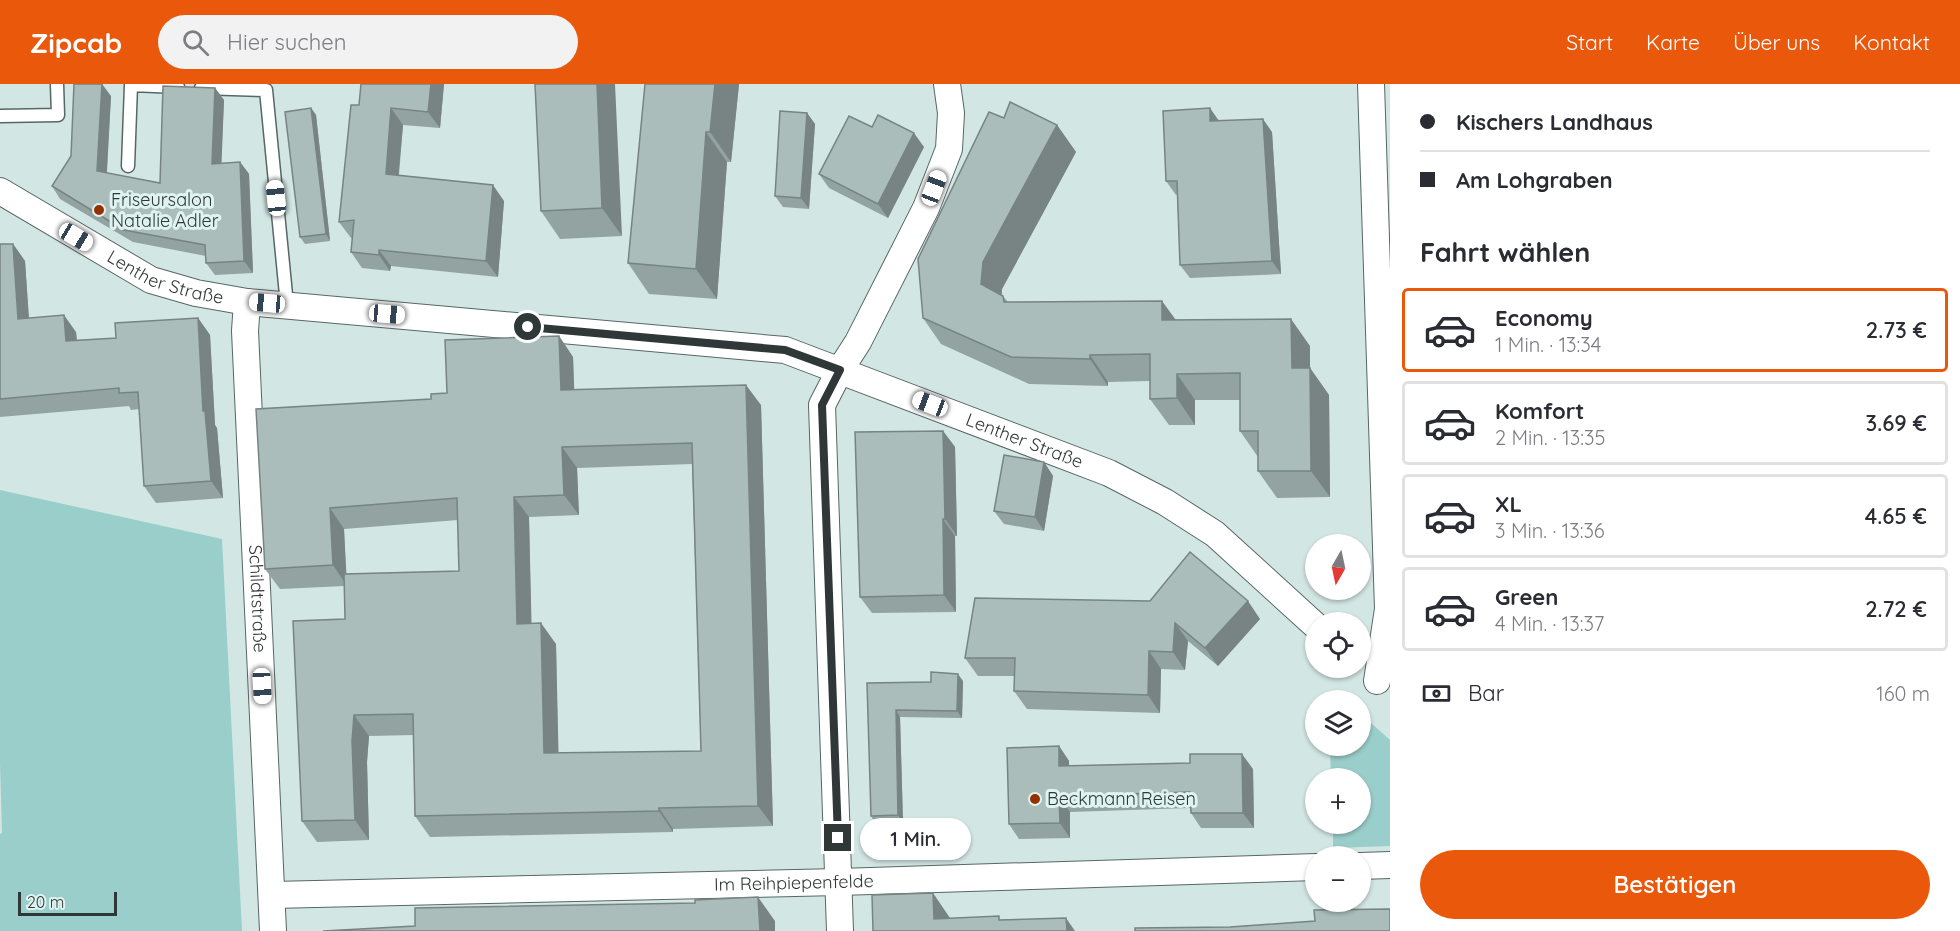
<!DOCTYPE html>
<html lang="de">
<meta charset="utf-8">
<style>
body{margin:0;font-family:Quicksand,sans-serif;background:#f2f2f3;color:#2b2b33;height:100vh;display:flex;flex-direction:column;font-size:22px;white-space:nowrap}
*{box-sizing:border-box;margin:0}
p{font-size:20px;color:#7c7c81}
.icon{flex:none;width:33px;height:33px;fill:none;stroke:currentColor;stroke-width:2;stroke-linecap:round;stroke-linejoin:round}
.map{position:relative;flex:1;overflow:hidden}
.details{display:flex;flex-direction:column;background:#fff;width:570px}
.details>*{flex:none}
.hud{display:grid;align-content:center;height:132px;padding:0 30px;background:#fff}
.needle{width:39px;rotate:189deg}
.tools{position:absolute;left:1305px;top:450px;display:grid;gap:12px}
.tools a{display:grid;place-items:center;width:66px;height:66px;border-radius:50%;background:#fff;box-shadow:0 2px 4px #0004;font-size:30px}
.scale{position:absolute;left:18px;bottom:15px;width:99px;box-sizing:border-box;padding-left:6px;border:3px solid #303837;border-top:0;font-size:16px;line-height:21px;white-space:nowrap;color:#303837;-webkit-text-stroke:4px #dff3f1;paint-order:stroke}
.end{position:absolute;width:27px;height:27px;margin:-14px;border:8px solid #303837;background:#fff;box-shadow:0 0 0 3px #fff}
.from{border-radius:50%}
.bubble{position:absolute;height:42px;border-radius:21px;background:#fff;box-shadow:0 2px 4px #0004;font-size:20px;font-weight:600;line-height:42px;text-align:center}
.car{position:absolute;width:18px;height:36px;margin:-18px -9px;border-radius:8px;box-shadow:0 0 4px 2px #0007;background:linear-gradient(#fff 24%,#345 0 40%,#fff 0 76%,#345 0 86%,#fff 0)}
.hud b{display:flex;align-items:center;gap:21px;height:57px;font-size:22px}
.hud b+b{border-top:2px solid #e1e1e2}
.hud i{width:15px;height:15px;background:#2b2b33}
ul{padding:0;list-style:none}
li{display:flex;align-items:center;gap:18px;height:84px;margin:0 12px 9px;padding:0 18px;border:3px solid #e1e1e2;border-radius:6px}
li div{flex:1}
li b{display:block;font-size:22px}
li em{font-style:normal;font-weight:600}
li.current{border-color:#ea580c}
li>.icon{width:54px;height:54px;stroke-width:1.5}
h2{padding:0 30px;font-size:27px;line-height:72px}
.pay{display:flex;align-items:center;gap:15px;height:66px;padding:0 30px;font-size:22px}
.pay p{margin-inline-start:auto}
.primary-button{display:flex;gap:12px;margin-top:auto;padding:12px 30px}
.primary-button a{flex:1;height:69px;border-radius:36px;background:#ea580c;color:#fff;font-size:24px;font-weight:600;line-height:69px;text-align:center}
header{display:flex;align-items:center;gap:36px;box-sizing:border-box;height:84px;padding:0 30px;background:#ea580c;color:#fff}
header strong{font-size:28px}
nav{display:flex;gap:33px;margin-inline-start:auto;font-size:21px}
.search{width:420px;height:54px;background:#f2f2f3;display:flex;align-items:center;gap:15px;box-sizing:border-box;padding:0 21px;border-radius:33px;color:#7c7c81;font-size:22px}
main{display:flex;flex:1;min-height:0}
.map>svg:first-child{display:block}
.green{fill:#9aceca}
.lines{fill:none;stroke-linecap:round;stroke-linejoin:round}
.service-casing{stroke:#566765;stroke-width:15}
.minor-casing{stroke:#566765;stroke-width:28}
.service{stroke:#fff;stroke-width:12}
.minor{stroke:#fff;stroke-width:26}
.wall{fill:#92a3a1;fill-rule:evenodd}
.shaded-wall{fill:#778483}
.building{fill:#aabdbb;stroke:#778483;stroke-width:1.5;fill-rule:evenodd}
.route{stroke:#303837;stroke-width:8}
.poi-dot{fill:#953000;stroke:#dff3f1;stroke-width:2}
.labels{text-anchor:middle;stroke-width:6;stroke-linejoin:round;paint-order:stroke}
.poi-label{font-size:18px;fill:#303837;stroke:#dff3f1;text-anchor:start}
.street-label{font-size:18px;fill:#303837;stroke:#dff3f1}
</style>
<header>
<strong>Zipcab</strong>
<div class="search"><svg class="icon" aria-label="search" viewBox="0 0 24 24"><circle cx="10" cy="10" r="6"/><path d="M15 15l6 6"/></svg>Hier suchen</div>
<nav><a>Start</a><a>Karte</a><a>Über uns</a><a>Kontakt</a></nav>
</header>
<main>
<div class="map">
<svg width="1390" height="847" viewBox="0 0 1390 847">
<rect width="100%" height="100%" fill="#d2e6e4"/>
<g class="green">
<path d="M0,406L222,455L242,847H0V750L2,749L0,678Z"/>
<path d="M1361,630L1390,656V762L1333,764V740H1360V694H1331L1330,662H1360Z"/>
</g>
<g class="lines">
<defs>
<g id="service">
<path d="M201,4L266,6L287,221"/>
<path d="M0,32L58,31L57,0"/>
<path d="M128,82L131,1L178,3"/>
</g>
<g id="minor">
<path d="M1371,0L1388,525L1377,597"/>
<path id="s1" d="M0,107L151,196L196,209L247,218L785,266L1109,389L1165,418L1215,450L1316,542"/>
<path id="s2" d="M247,218L245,247L273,847"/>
<path d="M1360,782L1390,781"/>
<path id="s3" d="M272,811L839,798L1316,783"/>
<path d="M840,847L822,321L840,286L858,258L926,124L949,65L951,29L947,0"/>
</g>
</defs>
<use href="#service" class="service-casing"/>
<use href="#minor" class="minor-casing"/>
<use href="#service" class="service"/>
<use href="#minor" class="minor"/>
</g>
<g class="wall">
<path d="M444,0L440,44L403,41L399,91L504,117L498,193L391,182L390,187L362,184L351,168L352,154H351L339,138L359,21Z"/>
<path d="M535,0L622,152L560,155L541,127Z"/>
<path d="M645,0H739L731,78H727L717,215L649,210L628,179Z"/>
<path d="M215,4L224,16L221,79L240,78L249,90L253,189L215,191L206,179V172L133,158L60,115L52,102L111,12L107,89L160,99Z"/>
<path d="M311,24L316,31L330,157L305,160L300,153Z"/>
<path d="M807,29L815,40L809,125L783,123L775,112Z"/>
<path d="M1004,34L1057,41L1076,68L1002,205V211L1008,218L1176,236L1310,262V284L1329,311L1330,413L1277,414L1258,387V373L1240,347V316H1195V341H1169L1150,315V297L1108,298V302L1029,300L941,260L923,234Z"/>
<path d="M1218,37L1272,48L1281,190L1190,194L1180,181L1177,110L1176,111L1166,97Z"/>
<path d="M872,43L924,63L888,134L829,104L819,90Z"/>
<path d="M0,160H13L25,177L29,234L76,248L77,256L116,254L198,234L210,251L215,341L217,344L223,414L156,419L144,402L139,325L131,326L129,322L0,333Z"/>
<path d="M559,252L573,273L574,306L761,321L773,742L673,745V748L430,753L415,732L414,651L369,652L367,678L369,756L317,758L302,737L345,535L344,502L280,505L265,485L431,315L447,309ZM692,380L701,667L558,669L556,560L531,539L529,433L579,431L577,384ZM458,436L459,487L346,490L344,445Z"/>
<path d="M943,347L955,363L957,452H955L956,528L872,529L860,513Z"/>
<path d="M1044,378L1053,392L1044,447L1004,440L994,427Z"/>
<path d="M975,514L1260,535L1218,582L1188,557L1185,586L1161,585L1160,629L1027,625L1014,607V592H978L965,574Z"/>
<path d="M963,597L962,634L900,633L903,738L875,739L871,732L867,599Z"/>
<path d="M1059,662L1069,677V682L1253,685L1254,744H1201L1191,729L1190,724L1070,728V754L1019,755L1009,740Z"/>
</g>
<g class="shaded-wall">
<path d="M102,0L111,12L106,100L97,87Z"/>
<path d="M431,0H444L440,44L428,28Z"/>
<path d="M597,0H615L622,152L602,124Z"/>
<path d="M715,0H739L731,78L710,48Z"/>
<path d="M215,4L224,16L221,92L212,80Z"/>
<path d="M311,24L316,31L330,157L326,150Z"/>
<path d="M391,24L403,41L397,106L386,90Z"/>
<path d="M1210,24L1219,37H1210Z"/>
<path d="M807,29L815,40L809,125L801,114Z"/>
<path d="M1263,35L1272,48L1281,190L1272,177Z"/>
<path d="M1057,41L1076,68L1002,205L1000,227L981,200L983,178Z"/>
<path d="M706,48L727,78L717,215L696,185Z"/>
<path d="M914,49L924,63L888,134L878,120Z"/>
<path d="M240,78L249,90L253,189L244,177Z"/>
<path d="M493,101L504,117L498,193L486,177Z"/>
<path d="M13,160L25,177L30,252L18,235Z"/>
<path d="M379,166L391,182L390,187L379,171Z"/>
<path d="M1162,217L1181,243L1162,236Z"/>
<path d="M64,231L76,248L78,274L66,257Z"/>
<path d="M198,234L210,251L215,341L217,344L223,414L211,397L203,327Z"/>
<path d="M1291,235L1310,262V311L1292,284Z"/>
<path d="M559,252L573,273L575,327L561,306Z"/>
<path d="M1090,271L1108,298V302L1090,275Z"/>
<path d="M1310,284L1329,311L1330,413L1311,387Z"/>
<path d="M1177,290L1195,316V341L1177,314Z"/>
<path d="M746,301L761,321L773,742L758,722Z"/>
<path d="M943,347L955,363L957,452L945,435Z"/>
<path d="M562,363L577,384L579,431L564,411Z"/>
<path d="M1044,378L1053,392L1044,447L1035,433Z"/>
<path d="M514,413L529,433L532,561L517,540Z"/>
<path d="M330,424L344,445L347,502L333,481Z"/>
<path d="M943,435L955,452L956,528L944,511Z"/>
<path d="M1248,517L1260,535L1218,582L1205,564Z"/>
<path d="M541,539L556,560L559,690L544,669Z"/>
<path d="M1175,539L1188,557L1185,586L1173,568Z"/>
<path d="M1149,567L1161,585L1160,629L1148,611Z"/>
<path d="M958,590L963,597L962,634L957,627Z"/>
<path d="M896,626L900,633L903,738L898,731Z"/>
<path d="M354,631L369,652L367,678L369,756L355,736L352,657Z"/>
<path d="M1059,662L1069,677V698L1059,682Z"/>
<path d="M1242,670L1253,685L1254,744L1243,729Z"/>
<path d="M1059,712L1070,728V754L1060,739Z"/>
<path d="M659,724L673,745V748L659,727Z"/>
<path d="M933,809L950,834L951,847L934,835Z"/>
<path d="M758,813L775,837V847H760Z"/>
<path d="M1066,834L1075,847H1067Z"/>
</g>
<g class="building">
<path d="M74,0H102L97,87L160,99L163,2L215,4L212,80L240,78L244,177L206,179L205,161L124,146L52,102L71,72Z"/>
<path d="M361,0H431L428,28L391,24L386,90L493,101L486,177L379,166V171L351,168L354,136L339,138L351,21H359Z"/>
<path d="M535,0H597L602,124L541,127Z"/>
<path d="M645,0H715L710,48H706L696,185L628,179Z"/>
<path d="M1010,18L1057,41L983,178L981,200L1003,212L1004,218L1162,217V236L1291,235L1292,284H1310L1311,387H1258V347H1240V289L1177,290V314L1150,315V270L1090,271V275L1011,273L923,234L918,175L989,28L1004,34Z"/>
<path d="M311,24L326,150L300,153L285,28Z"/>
<path d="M1210,24V37L1263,35L1272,177L1180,181L1177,97H1166L1163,27Z"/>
<path d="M780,27L807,29L801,114L775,112Z"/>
<path d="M878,31L914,49L878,120L819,90L849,32L872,43Z"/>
<path d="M0,160H13L18,235L64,231L66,257L116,254L115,239L198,234L203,327H205L211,397L144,402L138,308L119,309V304L0,315Z"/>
<path d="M559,252L561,306L746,301L758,722L659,724V727L415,732L413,630L354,631L352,657L355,736L302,737L293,537L345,535L344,490L459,487L457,414L330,424L333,481L265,485L256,325L431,315V310L447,309L445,256ZM692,359L701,667L544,669L541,539L517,540L514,413L564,411L562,363Z"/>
<path d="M943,347L945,435H943L944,511L860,513L855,348Z"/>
<path d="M1004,371L1044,378L1035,433L994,427Z"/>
<path d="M1190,468L1248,517L1205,564L1175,539L1173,568L1149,567L1148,611L1014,607L1015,574H965L975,514L1150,517Z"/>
<path d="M931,588L958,590L957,627L896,626L898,731L871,732L867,599L931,598Z"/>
<path d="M1059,662V682L1190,679V670H1242L1243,729H1191L1190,708L1059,712L1060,739L1009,740L1007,664Z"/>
<path d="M933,809L934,835L999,832V836L1066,834L1067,847H873L872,811Z"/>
<path d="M758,813L760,847H323L415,842V824L695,819V816Z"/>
<path d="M1390,825V847H1135V844L1230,843L1315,837L1314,826Z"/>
</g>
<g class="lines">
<path class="route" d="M528,243L785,266L840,286L822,321L838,754"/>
</g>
<g class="poi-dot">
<circle cx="99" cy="126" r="6"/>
<circle cx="1035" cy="715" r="6"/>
</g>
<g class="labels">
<g class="poi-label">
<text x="111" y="122">Friseursalon<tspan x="111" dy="21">Natalie Adler</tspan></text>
<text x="1047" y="721">Beckmann Reisen</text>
</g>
<g class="street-label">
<text dy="6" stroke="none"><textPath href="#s1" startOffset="188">Lenther Straße</textPath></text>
<text dy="6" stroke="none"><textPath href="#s1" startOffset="1070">Lenther Straße</textPath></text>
<text dy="6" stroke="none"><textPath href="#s2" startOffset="297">Schildtstraße</textPath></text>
<text dy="6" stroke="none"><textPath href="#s3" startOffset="522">Im Reihpiepenfelde</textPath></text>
</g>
</g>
</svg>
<div class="tools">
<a><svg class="needle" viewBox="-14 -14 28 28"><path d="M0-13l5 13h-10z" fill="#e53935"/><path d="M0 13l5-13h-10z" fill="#7c7c81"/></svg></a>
<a><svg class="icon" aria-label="locate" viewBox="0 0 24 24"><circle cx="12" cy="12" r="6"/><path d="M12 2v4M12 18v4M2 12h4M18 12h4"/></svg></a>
<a><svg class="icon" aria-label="layers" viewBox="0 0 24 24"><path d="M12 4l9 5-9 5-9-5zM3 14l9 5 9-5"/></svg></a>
<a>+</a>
<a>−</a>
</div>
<div class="scale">20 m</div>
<i class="end from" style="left:528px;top:243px"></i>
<i class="end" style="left:838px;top:754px"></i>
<div class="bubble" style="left:860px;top:734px;width:111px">1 Min.</div>
<i class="car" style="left:934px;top:104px;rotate:21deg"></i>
<i class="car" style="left:276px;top:114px;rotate:354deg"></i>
<i class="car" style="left:76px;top:153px;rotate:121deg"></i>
<i class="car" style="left:267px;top:219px;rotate:275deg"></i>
<i class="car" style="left:387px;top:230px;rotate:95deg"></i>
<i class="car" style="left:930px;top:320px;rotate:291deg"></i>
<i class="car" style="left:262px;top:602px;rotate:177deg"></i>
</div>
<section class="details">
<div class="hud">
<b><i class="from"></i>Kischers Landhaus</b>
<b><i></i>Am Lohgraben</b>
</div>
<h2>Fahrt wählen</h2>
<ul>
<li class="current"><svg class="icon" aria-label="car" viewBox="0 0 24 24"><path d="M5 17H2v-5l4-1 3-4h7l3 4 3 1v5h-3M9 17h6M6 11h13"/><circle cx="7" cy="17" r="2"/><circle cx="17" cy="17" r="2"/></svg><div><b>Economy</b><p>1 Min. · 13:34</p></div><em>2.73 €</em></li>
<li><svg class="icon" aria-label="car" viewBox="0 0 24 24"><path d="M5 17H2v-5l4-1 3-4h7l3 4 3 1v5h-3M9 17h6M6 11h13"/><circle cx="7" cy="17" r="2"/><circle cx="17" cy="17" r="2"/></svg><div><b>Komfort</b><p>2 Min. · 13:35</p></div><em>3.69 €</em></li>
<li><svg class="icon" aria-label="car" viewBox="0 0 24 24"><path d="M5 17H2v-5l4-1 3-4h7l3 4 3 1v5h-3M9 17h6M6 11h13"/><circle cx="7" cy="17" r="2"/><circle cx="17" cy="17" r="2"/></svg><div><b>XL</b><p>3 Min. · 13:36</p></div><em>4.65 €</em></li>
<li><svg class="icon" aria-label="car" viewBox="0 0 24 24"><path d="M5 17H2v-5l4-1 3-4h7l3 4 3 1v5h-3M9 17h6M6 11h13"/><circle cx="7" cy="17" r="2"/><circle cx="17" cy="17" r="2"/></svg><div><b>Green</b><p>4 Min. · 13:37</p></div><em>2.72 €</em></li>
</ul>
<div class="pay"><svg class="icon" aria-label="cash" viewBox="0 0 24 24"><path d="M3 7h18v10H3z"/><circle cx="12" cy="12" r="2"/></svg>Bar<p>160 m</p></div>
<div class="primary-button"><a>Bestätigen</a></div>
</section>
</main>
